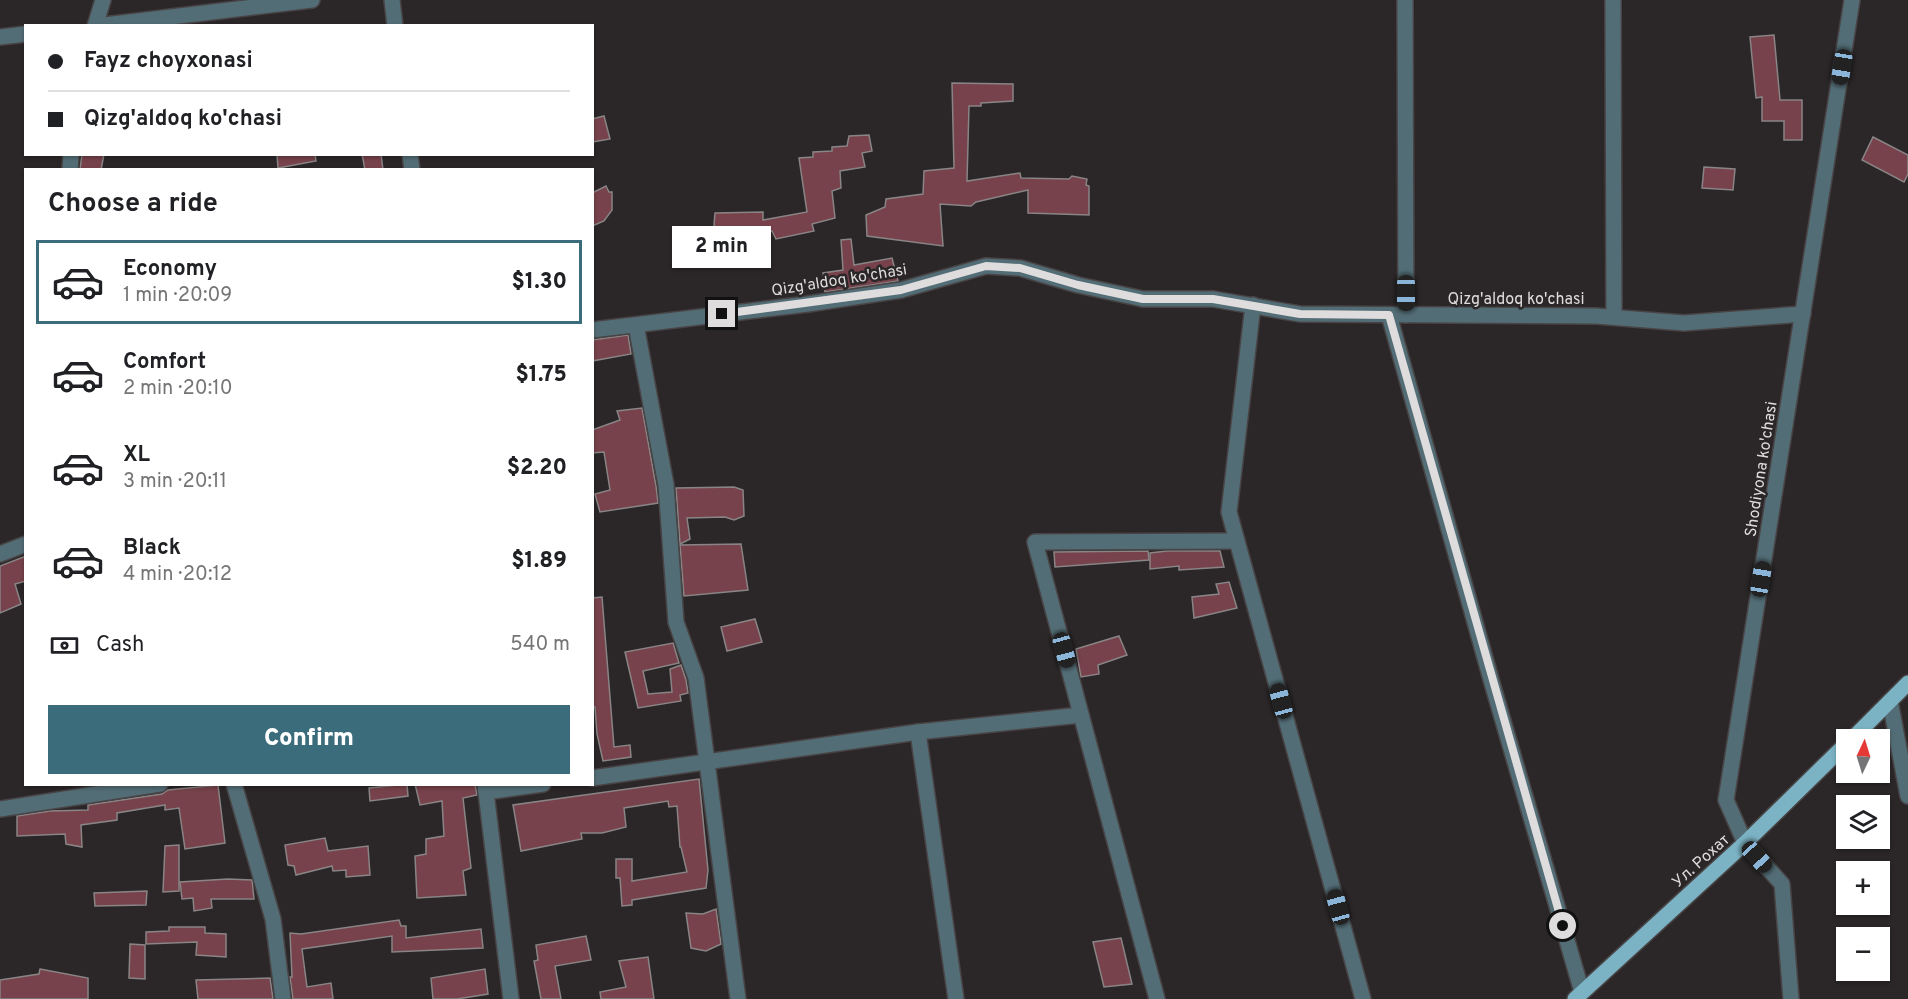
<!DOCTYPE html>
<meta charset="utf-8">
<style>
body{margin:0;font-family:Overpass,sans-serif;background:#f2f2f2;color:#202124;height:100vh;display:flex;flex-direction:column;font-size:22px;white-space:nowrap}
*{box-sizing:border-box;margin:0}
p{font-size:20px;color:#757577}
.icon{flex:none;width:33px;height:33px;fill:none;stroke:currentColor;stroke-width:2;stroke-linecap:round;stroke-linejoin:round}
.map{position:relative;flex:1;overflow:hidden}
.drawer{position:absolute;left:24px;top:168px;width:570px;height:618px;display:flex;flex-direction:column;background:#fff;border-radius:0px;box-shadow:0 2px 4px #0004}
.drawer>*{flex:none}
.top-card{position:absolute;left:24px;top:24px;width:570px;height:132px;border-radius:0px;box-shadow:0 2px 4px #0004;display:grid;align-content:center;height:132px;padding:0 24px;background:#fff}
.needle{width:39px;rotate:4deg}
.controls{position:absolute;left:1836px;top:729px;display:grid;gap:12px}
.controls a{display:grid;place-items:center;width:54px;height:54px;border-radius:0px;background:#fff;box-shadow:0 2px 4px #0004;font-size:30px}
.end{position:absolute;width:27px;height:27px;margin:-14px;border:8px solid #dedcdc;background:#111;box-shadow:0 0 0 3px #111}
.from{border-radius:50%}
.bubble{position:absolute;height:42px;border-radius:0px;background:#fff;box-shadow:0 2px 4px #0004;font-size:20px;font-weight:800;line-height:42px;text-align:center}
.car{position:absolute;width:18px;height:36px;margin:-18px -9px;border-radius:8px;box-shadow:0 0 4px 2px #0007;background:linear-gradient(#222 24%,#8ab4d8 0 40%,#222 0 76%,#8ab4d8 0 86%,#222 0)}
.top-card b{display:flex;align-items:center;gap:21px;height:57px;font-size:22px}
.top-card b+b{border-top:2px solid #e0e0e0}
.top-card i{width:15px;height:15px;background:#202124}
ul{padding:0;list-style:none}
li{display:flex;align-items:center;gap:18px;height:84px;margin:0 12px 9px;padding:0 12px;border:3px solid transparent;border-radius:0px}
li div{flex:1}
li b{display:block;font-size:22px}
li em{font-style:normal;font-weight:800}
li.active{border-color:#3b6c7c}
li>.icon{width:54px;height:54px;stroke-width:1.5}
h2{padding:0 24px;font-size:27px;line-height:72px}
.pay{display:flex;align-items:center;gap:15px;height:66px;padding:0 24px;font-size:22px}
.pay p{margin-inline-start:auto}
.action{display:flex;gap:12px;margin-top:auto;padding:12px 24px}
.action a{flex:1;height:69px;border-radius:0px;background:#3b6c7c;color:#fff;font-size:24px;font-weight:800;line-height:69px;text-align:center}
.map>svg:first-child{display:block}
.building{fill:#77424b;stroke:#898485;stroke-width:1.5}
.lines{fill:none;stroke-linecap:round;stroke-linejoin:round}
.minor-casing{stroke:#484445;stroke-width:18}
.major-casing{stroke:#484445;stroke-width:18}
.minor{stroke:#536d76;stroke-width:15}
.major{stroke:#7bb2c4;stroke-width:15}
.route{stroke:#dedcdc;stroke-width:8}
.labels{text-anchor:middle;stroke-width:5;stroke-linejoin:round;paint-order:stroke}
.street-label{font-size:16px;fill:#dedcdc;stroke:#2b2728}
</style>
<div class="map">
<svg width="1908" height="999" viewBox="0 0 1908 999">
<rect width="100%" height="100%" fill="#2b2728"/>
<g class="building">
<path d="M1774,35L1780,100H1802V140H1784V121H1762V97L1756,98L1750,37Z"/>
<path d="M952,83L1013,84V101L981,103V106H969L967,181L1020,173L1021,178L1069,179L1072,176L1087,179L1086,185L1089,186V215L1028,213V190L976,202L971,206L940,204L943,246L867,236L866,215L885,207L886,199L923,194L924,171L954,168Z"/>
<path d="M604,116L610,139L592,142V119Z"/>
<path d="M869,135L872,151L862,153L865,167L840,171L841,188L832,191L835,218L812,224L814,231L776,239L772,231H718L714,225L715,213L763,212V220L807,212L799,158L813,157V152L832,151V147L847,146L849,136Z"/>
<path d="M1873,137L1908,155V174L1904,182L1862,160Z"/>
<path d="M82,154H104L101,170H80Z"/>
<path d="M277,154H315L316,161L278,168Z"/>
<path d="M362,154H381L383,170H365Z"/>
<path d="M1704,167L1735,169L1733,190L1702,188Z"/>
<path d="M606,186L609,192H612V210L604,221L592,226V193Z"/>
<path d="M851,239L854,265L892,258L898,281L825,292L823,273L843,270L841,240Z"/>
<path d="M628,335L631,354L592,361V340Z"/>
<path d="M642,408L656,486L658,503L600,512L595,494L610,490L604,452L592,453V430L620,420L617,411Z"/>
<path d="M734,487L743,490L744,516L734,520L725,517L687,518L690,539L680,544L676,488Z"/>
<path d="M741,544L748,590L684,596L680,545Z"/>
<path d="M1148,551L1149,560L1055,567L1054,552Z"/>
<path d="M1167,551H1220L1224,567L1179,570V566L1150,569V553Z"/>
<path d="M26,556V581L15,584L21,604L0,613V566Z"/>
<path d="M1229,582L1237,608L1194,618L1192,597L1219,594L1216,584Z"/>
<path d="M602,597L614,747L630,745L631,757L603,761L597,734L595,707L592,708V598Z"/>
<path d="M755,619L762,642L727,651L721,627Z"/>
<path d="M1119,636L1127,655L1098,665L1099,674L1081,677L1076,649Z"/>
<path d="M673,643L679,663L643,671L648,694L672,692L670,669L681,665L686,680L688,693L680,695L681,701L638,708L625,652Z"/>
<path d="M699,779L708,870L706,888L632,900V905L622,906L620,878H616V859H632V881L687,872L681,847H680L677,806L669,807L668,801L624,808L626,827L602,833H581L582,839L521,851L513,805Z"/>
<path d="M407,784L408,796L370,801L369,788Z"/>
<path d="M415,784H475L477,795L463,798L471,868L463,871L466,895L417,898L415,856L426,854V839L444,836L442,801L420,805Z"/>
<path d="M218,785L225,843L185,849L179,808L165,810V805L117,813V820L81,825L82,847L66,844L65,834L17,836V816L50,811L88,810V805L162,794L168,790Z"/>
<path d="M325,838L328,851L368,846L370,875L346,877V870L333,871L332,866L296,875L294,866L288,865L285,845Z"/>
<path d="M179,845V891L163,892L165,846Z"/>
<path d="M228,879L252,880L254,899H211L212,908L194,911L193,898L182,899L180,882Z"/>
<path d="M147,891L146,905L95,906L94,893Z"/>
<path d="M716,909L721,944L706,951L691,948L686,913L703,914Z"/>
<path d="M399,920L401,926H406V938L481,929L483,948L392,952V936L302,949L307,987L331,983L333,999H293L290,977H292L290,933L301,934Z"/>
<path d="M169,927H205V933L226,934V957L196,955L197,942L146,944V932L169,931Z"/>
<path d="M586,936L591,960L555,966L561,999H541L534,961L538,960L536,945Z"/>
<path d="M1121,938L1132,984L1104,987L1093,942Z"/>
<path d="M130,944L145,945V979L129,978Z"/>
<path d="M648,957L654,999H601L600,992L626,987L619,961Z"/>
<path d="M40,969L88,978V999H0V980L39,974Z"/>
<path d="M485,969L488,994L457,999H433L431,978Z"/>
<path d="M270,978L273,999H198L196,980Z"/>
</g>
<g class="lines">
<defs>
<g id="minor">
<path d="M392,0L395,26"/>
<path d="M1405,0L1406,315"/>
<path d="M1613,0L1614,317"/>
<path d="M95,26L103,0"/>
<path d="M96,26L312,0"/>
<path d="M0,37L26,34"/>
<path d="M410,154L412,170"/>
<path d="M70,170L71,154"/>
<path d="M1253,305L1229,512L1363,999"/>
<path d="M1389,315L1492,683L1582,992"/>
<path d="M636,325L666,485L676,622L696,678L738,999"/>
<path d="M592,330L808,304L901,290L986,266L1020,268L1078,285L1143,299H1213L1300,314L1596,316L1684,323L1803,314"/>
<path d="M0,554L26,544"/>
<path d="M1890,701L1908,796"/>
<path d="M918,732L956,999"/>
<path d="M592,778L918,732L1081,715"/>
<path d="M234,784L273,919L283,999"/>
<path d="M485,784L511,999"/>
<path d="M486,792L543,784"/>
<path d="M0,809L160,784"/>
<path d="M1157,999L1035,542L1237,541"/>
<path d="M1791,999L1782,884L1745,843L1726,800L1852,0"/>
</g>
<g id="major">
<path d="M1851,740L1908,683"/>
<path d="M1575,999L1745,843L1846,744"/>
</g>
</defs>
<use href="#minor" class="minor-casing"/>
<use href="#major" class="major-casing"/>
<use href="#minor" class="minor"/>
<use href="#major" class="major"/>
</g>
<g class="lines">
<path class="route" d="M722,314L901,290L986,266L1020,268L1078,285L1143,299H1213L1300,314L1389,315L1563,926"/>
</g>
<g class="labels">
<g class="street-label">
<text transform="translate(839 279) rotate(-9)" y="6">Qizg'aldoq ko'chasi</text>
<text x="1516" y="304">Qizg'aldoq ko'chasi</text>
<text transform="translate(1760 469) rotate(-81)" y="6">Shodiyona ko'chasi</text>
<text transform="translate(1700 860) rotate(-42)" y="6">Ул. Рохат</text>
</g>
</g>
</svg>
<div class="controls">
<a><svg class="needle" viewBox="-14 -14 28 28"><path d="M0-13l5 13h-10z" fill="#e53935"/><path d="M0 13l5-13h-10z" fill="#757577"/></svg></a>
<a><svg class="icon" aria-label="layers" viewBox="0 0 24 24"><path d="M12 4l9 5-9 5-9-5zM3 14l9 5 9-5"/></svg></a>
<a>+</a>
<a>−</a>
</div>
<i class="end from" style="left:1563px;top:926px"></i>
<i class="end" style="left:722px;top:314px"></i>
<div class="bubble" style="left:672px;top:226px;width:99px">2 min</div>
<i class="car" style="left:1842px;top:67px;rotate:189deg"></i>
<i class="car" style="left:1406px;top:293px;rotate:180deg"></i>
<i class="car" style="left:1761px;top:579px;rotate:9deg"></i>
<i class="car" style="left:1064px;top:650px;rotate:165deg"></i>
<i class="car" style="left:1281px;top:701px;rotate:345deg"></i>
<i class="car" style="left:1757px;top:857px;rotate:138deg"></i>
<i class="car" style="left:1338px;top:907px;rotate:345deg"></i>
<div class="top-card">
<b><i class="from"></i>Fayz choyxonasi</b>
<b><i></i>Qizg'aldoq ko'chasi</b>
</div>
<section class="drawer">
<h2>Choose a ride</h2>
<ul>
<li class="active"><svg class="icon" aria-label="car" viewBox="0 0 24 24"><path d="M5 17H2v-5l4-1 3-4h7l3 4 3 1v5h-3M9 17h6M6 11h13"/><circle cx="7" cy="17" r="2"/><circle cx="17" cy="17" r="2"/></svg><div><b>Economy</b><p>1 min · 20:09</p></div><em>$1.30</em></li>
<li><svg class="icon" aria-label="car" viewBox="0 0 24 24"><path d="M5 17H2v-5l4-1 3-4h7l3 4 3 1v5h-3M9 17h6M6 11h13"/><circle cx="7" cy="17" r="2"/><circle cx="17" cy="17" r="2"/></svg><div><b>Comfort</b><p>2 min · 20:10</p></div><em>$1.75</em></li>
<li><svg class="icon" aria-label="car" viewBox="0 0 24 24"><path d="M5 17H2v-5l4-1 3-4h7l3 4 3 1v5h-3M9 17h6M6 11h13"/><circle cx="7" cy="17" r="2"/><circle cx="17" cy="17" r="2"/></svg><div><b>XL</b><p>3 min · 20:11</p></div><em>$2.20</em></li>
<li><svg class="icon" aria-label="car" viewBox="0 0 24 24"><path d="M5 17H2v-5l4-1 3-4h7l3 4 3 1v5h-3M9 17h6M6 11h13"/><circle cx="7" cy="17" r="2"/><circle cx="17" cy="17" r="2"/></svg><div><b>Black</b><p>4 min · 20:12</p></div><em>$1.89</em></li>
</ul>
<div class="pay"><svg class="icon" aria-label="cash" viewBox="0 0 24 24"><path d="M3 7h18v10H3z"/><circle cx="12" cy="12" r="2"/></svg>Cash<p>540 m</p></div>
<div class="action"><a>Confirm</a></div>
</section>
</div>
